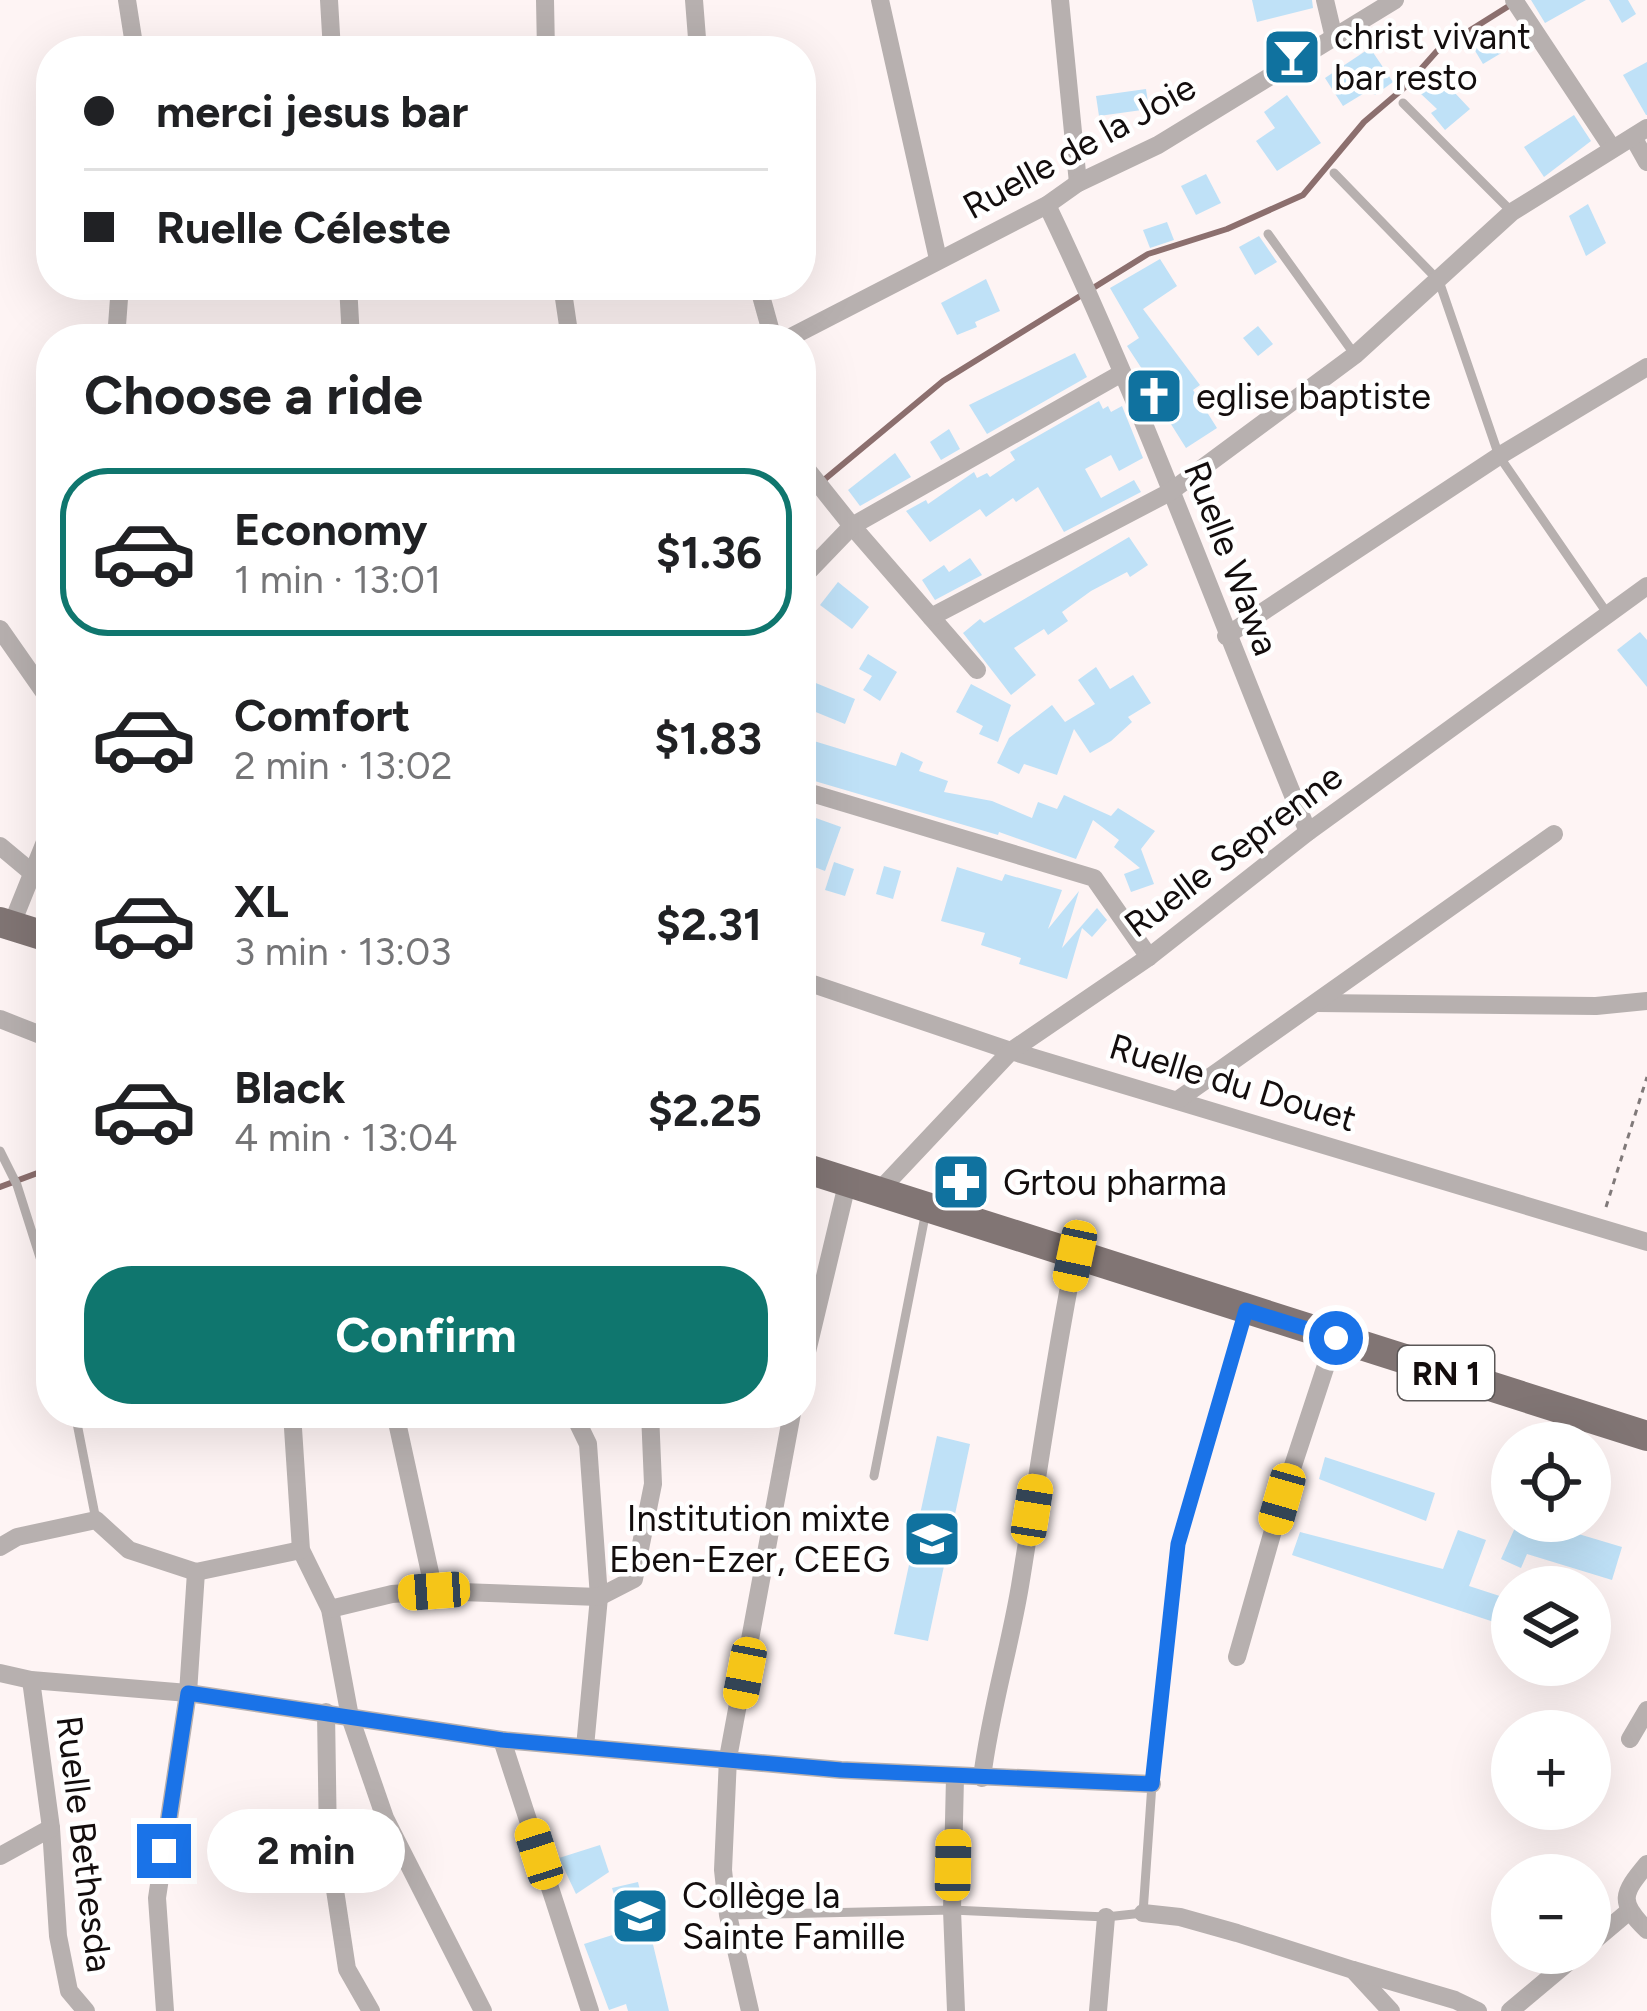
<!DOCTYPE html>
<meta charset="utf-8">
<style>
body{margin:0;font-family:Figtree,sans-serif;background:#f6f6f6;color:#202124;height:100vh;display:flex;flex-direction:column;font-size:45px;white-space:nowrap}
*{box-sizing:border-box;margin:0}
p{font-size:39px;color:#757577}
.icon{flex:none;width:66px;height:66px;fill:none;stroke:currentColor;stroke-width:2;stroke-linecap:round;stroke-linejoin:round}
.map{position:relative;flex:1;overflow:hidden}
.sheet{position:absolute;left:36px;top:324px;width:780px;height:1104px;display:flex;flex-direction:column;background:#fff;border-radius:48px;box-shadow:0 12px 48px #0002}
.sheet>*{flex:none}
.banner{position:absolute;left:36px;top:36px;width:780px;height:264px;border-radius:48px;box-shadow:0 12px 48px #0002;display:grid;align-content:center;height:264px;padding:0 48px;background:#fff}
.tools{position:absolute;left:1491px;top:1422px;display:grid;gap:24px}
.tools a{display:grid;place-items:center;width:120px;height:120px;border-radius:50%;background:#fff;box-shadow:0 12px 48px #0002;font-size:60px}
.end{position:absolute;width:54px;height:54px;margin:-27px;border:15px solid #1a73e8;background:#fff;box-shadow:0 0 0 6px #fff}
.from{border-radius:50%}
.bubble{position:absolute;height:84px;border-radius:42px;background:#fff;box-shadow:0 12px 48px #0002;font-size:39px;font-weight:700;line-height:84px;text-align:center}
.car{position:absolute;width:36px;height:72px;margin:-36px -18px;border-radius:15px;box-shadow:0 0 9px 3px #0007;background:linear-gradient(#f5c518 24%,#345 0 40%,#f5c518 0 76%,#345 0 86%,#f5c518 0)}
.banner b{display:flex;align-items:center;gap:42px;height:114px;font-size:45px}
.banner b+b{border-top:3px solid #e0e0e0}
.banner i{width:30px;height:30px;background:#202124}
ul{padding:0;list-style:none}
li{display:flex;align-items:center;gap:36px;height:168px;margin:0 24px 18px;padding:0 24px;border:6px solid transparent;border-radius:48px}
li div{flex:1}
li b{display:block;font-size:45px}
li em{font-style:normal;font-weight:700}
li.current{border-color:#0f766e}
li>.icon{width:108px;height:108px;stroke-width:1.5}
h2{padding:0 48px;font-size:54px;line-height:144px}
.primary-button{display:flex;gap:24px;margin-top:auto;padding:24px 48px}
.primary-button a{flex:1;height:138px;border-radius:48px;background:#0f766e;color:#fff;font-size:48px;font-weight:700;line-height:138px;text-align:center}
.map>svg:first-child{display:block}
.lines{fill:none;stroke-linecap:round;stroke-linejoin:round}
.stream{stroke:#8c6f6e;stroke-width:6}
.building{fill:#bfe1f7}
.path{stroke:#807979;stroke-width:3;stroke-dasharray:6 6;stroke-linecap:butt}
.lane{stroke:#b7b0af;stroke-width:9}
.street{stroke:#b7b0af;stroke-width:18}
.primary{stroke:#817574;stroke-width:30}
.route{stroke:#1a73e8;stroke-width:15}
.labels{text-anchor:middle;stroke-width:9;stroke-linejoin:round;paint-order:stroke}
.shield{fill:#fff;stroke:#5a5656;stroke-width:3}
.shield-label{font-size:33px;font-weight:bold;fill:#130d0d}
.poi-label{font-size:36px;fill:#130d0d;stroke:#fff;text-anchor:start}
.street-label{font-size:36px;fill:#130d0d;stroke:#fff}
</style>
<div class="map">
<svg width="1647" height="2011" viewBox="0 0 1647 2011">
<rect width="100%" height="100%" fill="#fef4f4"/>
<g class="lines">
<g class="stream">
<path d="M801,499L943,381L1148,254L1227,229L1303,195L1364,122L1405,87L1437,51L1512,4"/>
<path d="M0,1187L51,1168"/>
</g>
</g>
<g class="building">
<path d="M1252,0H1312L1313,8L1257,22Z"/>
<path d="M1531,0H1586L1545,23Z"/>
<path d="M1609,0H1628L1636,14L1622,23Z"/>
<path d="M1490,32L1503,52L1483,64L1471,44Z"/>
<path d="M1370,48L1393,82L1375,95L1371,89L1343,106L1325,78Z"/>
<path d="M1647,62V115H1646L1623,75Z"/>
<path d="M1438,75L1470,109L1445,130L1431,113L1437,109L1420,93Z"/>
<path d="M1146,89L1149,109L1099,116L1096,96Z"/>
<path d="M1287,95L1321,143L1277,171L1256,141L1275,128L1264,112Z"/>
<path d="M1574,115L1591,141L1544,177L1524,147Z"/>
<path d="M1206,174L1221,203L1196,215L1181,186Z"/>
<path d="M1588,204L1606,243L1586,256L1569,216Z"/>
<path d="M1167,222L1174,240L1150,248L1143,230Z"/>
<path d="M1259,236L1277,262L1255,275L1239,247Z"/>
<path d="M1160,259L1177,286L1143,309L1200,385L1193,390L1217,428L1186,448L1169,421L1174,418L1127,346L1139,338L1110,288Z"/>
<path d="M986,279L1000,311L975,322L977,327L957,335L941,303Z"/>
<path d="M1258,326L1273,344L1258,356L1243,338Z"/>
<path d="M1075,353L1087,377L987,434L969,405Z"/>
<path d="M1099,401L1103,409L1108,406L1111,412L1122,406L1143,458L1119,471L1111,455L1085,469L1101,498L1134,480L1141,492L1064,532L1038,487L1016,502L1013,498L986,517L980,509L930,542L906,511L926,500L928,504L974,472L977,478L987,473L990,477L1015,460L1010,452Z"/>
<path d="M949,429L960,449L941,460L930,442Z"/>
<path d="M895,453L911,477L860,506L848,490Z"/>
<path d="M1129,537L1148,565L1130,577L1127,572L1091,591L1062,612L1068,621L1048,635L1044,629L1014,648L1036,675L1011,695L963,633L980,619L984,623Z"/>
<path d="M970,558L982,575L935,600L922,580L944,565L949,572Z"/>
<path d="M838,582L869,607L852,629L820,605Z"/>
<path d="M1640,632L1647,640V687L1617,650Z"/>
<path d="M868,654L897,672L880,701L863,690L872,676L859,669Z"/>
<path d="M1096,667L1110,689L1133,675L1151,703L1128,717L1132,722L1111,741L1090,753L1074,729L1057,775L1024,764L1019,774L997,763L1009,738L1052,705L1065,722L1095,704L1078,680Z"/>
<path d="M801,677L855,699L845,724L801,706Z"/>
<path d="M971,684L1011,705L998,742L979,734L983,726L956,712Z"/>
<path d="M804,738L896,766L901,752L923,762L919,771L948,781L944,792L992,801L1032,818L1038,802L1057,809L1064,795L1111,816L1118,808L1155,831L1141,849L1154,884L1131,892L1124,874L1140,868L1114,847L1119,840L1093,820L1076,859L999,832L998,835L801,777Z"/>
<path d="M813,817L841,827L825,871L801,862V850Z"/>
<path d="M834,862L854,869L845,896L825,890Z"/>
<path d="M884,866L901,871L893,899L876,894Z"/>
<path d="M957,867L1002,881L1005,874L1062,890L1048,929L1079,891L1062,948L1097,908L1107,920L1092,937L1082,928L1067,979L1019,964L1021,958L981,945L985,933L941,921Z"/>
<path d="M937,1436L970,1444L928,1641L894,1634Z"/>
<path d="M1325,1457L1435,1493L1426,1521L1319,1479Z"/>
<path d="M1518,1521H1535L1622,1547L1612,1580L1527,1554L1521,1568L1501,1559Z"/>
<path d="M1458,1530L1486,1540L1469,1586L1512,1600V1628L1292,1555L1300,1532L1443,1569Z"/>
<path d="M600,1845L609,1872L576,1894L559,1858Z"/>
<path d="M638,1882L669,2011H628L626,2004L609,2010L584,1944L625,1931L612,1888Z"/>
</g>
<g class="lines">
<path class="path" d="M1606,1207L1647,1077"/>
<g class="lane">
<path d="M1403,103L1512,212"/>
<path d="M1334,173L1439,281L1499,456L1607,613"/>
<path d="M1268,234L1355,355"/>
<path d="M0,1151L17,1185L51,1292"/>
<path d="M75,1413L96,1520"/>
<path d="M874,1476L926,1211"/>
<path d="M728,1915L952,1910L1106,1917L1143,1913L1152,1784L1178,1544L1245,1313"/>
</g>
<g class="street">
<path d="M127,0L135,51"/>
<path d="M329,0L332,51"/>
<path d="M545,0L546,51"/>
<path d="M694,0L698,51"/>
<path d="M880,0L938,259"/>
<path d="M1060,0L1078,183"/>
<path d="M1325,0L1334,38"/>
<path d="M1514,0L1612,148"/>
<path d="M1633,137L1647,162"/>
<path d="M1047,205C1145,409 1221,623 1308,832"/>
<path d="M348,285L351,339"/>
<path d="M562,285L570,339"/>
<path d="M758,285L773,339"/>
<path d="M116,339L120,285"/>
<path d="M787,339L1047,205L1078,183L1158,145L1395,0"/>
<path d="M801,462L852,526L977,670"/>
<path d="M801,579L852,526L1122,373"/>
<path d="M931,617L1170,492L1355,355L1512,212L1647,128"/>
<path d="M0,629L51,702"/>
<path d="M1226,636L1499,456L1647,367"/>
<path d="M801,790L1094,878L1149,957"/>
<path d="M0,846L30,871"/>
<path d="M11,926L51,827"/>
<path d="M801,980L1011,1051L1647,1242"/>
<path d="M1317,1003L1596,1006L1647,1001"/>
<path d="M0,1019L51,1039"/>
<path d="M1179,1099L1554,834"/>
<path d="M880,1190L1011,1051L1149,957L1308,832L1647,586"/>
<path d="M801,1377L848,1180"/>
<path d="M292,1413L301,1550L330,1609L350,1717L385,1818L483,2011"/>
<path d="M395,1413L434,1591"/>
<path d="M573,1413L588,1444L599,1597L585,1747"/>
<path d="M0,1547L17,1537L96,1520L129,1550L196,1572L301,1550"/>
<path d="M330,1609L392,1594L434,1591L599,1597L634,1579L653,1484L650,1413"/>
<path d="M1237,1657L1282,1499L1335,1338"/>
<path d="M0,1673L31,1680L188,1693L502,1740L841,1770L1152,1784"/>
<path d="M31,1680L51,1828L58,1936L69,1991L86,2011"/>
<path d="M326,1712L328,1844L347,1969L371,2011"/>
<path d="M1630,1739L1647,1710"/>
<path d="M502,1740L590,2011"/>
<path d="M955,1777L952,1910L956,2011"/>
<path d="M982,1778C990,1712 1009,1651 1020,1586C1038,1476 1053,1365 1075,1256"/>
<path d="M0,1856L51,1828"/>
<path d="M1647,1864C1622,1894 1618,1902 1647,1930"/>
<path d="M1143,1913L1180,1917L1237,1933L1353,1970L1391,2011"/>
<path d="M1590,1944L1628,1912"/>
<path d="M1353,1970L1455,2000L1478,2011"/>
<path d="M165,2011L157,1898L188,1693L196,1572"/>
<path d="M750,2011L728,1915L723,1870L728,1758L792,1413"/>
<path d="M1098,2011L1106,1917"/>
<path d="M1510,2011L1579,1953"/>
</g>
<g class="primary">
<path d="M0,922L51,938"/>
<path d="M801,1167L1647,1436"/>
</g>
</g>
<g class="lines">
<path class="route" d="M164,1851L188,1693L502,1740L841,1770L1152,1784L1178,1544L1246,1310L1336,1338"/>
</g>
<defs>
<symbol id="bar-square" viewBox="-11 -11 22 22"><rect x="-9" y="-9" width="18" height="18" rx="4" fill="#10729f" stroke="#fff"/><path d="M-6-5H6L.8 .8V4.5H3.5V6h-7V4.5H-.8V.8Z" fill="#fff"/></symbol>
<symbol id="church-square" viewBox="-11 -11 22 22"><rect x="-9" y="-9" width="18" height="18" rx="4" fill="#10729f" stroke="#fff"/><path d="M-1.2-6h2.4v3.5h3.3v2.4h-3.3V6h-2.4V-.1h-3.3v-2.4h3.3Z" fill="#fff"/></symbol>
<symbol id="pharmacy-square" viewBox="-11 -11 22 22"><rect x="-9" y="-9" width="18" height="18" rx="4" fill="#10729f" stroke="#fff"/><path d="M-2-6h4v4h4v4h-4v4h-4v-4h-4v-4h4Z" fill="#fff"/></symbol>
<symbol id="school-square" viewBox="-11 -11 22 22"><rect x="-9" y="-9" width="18" height="18" rx="4" fill="#10729f" stroke="#fff"/><path d="M0-5L7-2L0 1L-7-2ZM-4 1L0 2.5L4 1V4Q0 6-4 4Z" fill="#fff"/></symbol>
</defs>
<g fill-rule="evenodd">
<use href="#bar-square" x="1259" y="24" width="66" height="66"/>
<use href="#church-square" x="1121" y="363" width="66" height="66"/>
<use href="#pharmacy-square" x="928" y="1149" width="66" height="66"/>
<use href="#school-square" x="899" y="1506" width="66" height="66"/>
<use href="#school-square" x="607" y="1883" width="66" height="66"/>
</g>
<g class="labels">
<rect class="shield" x="1398" y="1346" width="96" height="54" rx="9"/>
<g class="shield-label">
<text x="1446" y="1385">RN 1</text>
</g>
<g class="poi-label">
<text x="1334" y="49">christ vivant<tspan x="1334" dy="41">bar resto</tspan></text>
<text x="1196" y="409">eglise baptiste</text>
<text x="1003" y="1195">Grtou pharma</text>
<text x="890" y="1531" text-anchor="end">Institution mixte<tspan x="890" dy="41">Eben-Ezer, CEEG</tspan></text>
<text x="682" y="1908">Collège la<tspan x="682" dy="41">Sainte Famille</tspan></text>
</g>
<g class="street-label">
<text transform="translate(1079 146) rotate(-29)" y="13">Ruelle de la Joie</text>
<text transform="translate(1232 558) rotate(69)" y="13">Ruelle Wawa</text>
<text transform="translate(1233 850) rotate(-37)" y="13">Ruelle Seprenne</text>
<text transform="translate(1233 1082) rotate(17)" y="13">Ruelle du Douet</text>
<text transform="translate(85 1844) rotate(83)" y="13">Ruelle Bethesda</text>
</g>
</g>
</svg>
<div class="tools">
<a><svg class="icon" aria-label="locate" viewBox="0 0 24 24"><circle cx="12" cy="12" r="6"/><path d="M12 2v4M12 18v4M2 12h4M18 12h4"/></svg></a>
<a><svg class="icon" aria-label="layers" viewBox="0 0 24 24"><path d="M12 4l9 5-9 5-9-5zM3 14l9 5 9-5"/></svg></a>
<a>+</a>
<a>−</a>
</div>
<i class="end from" style="left:1336px;top:1338px"></i>
<i class="end" style="left:164px;top:1851px"></i>
<div class="bubble" style="left:207px;top:1809px;width:198px">2 min</div>
<i class="car" style="left:1075px;top:1256px;rotate:192deg"></i>
<i class="car" style="left:1282px;top:1499px;rotate:196deg"></i>
<i class="car" style="left:1032px;top:1510px;rotate:9deg"></i>
<i class="car" style="left:434px;top:1591px;rotate:266deg"></i>
<i class="car" style="left:745px;top:1673px;rotate:191deg"></i>
<i class="car" style="left:539px;top:1854px;rotate:342deg"></i>
<i class="car" style="left:953px;top:1865px;rotate:1deg"></i>
<div class="banner">
<b><i class="from"></i>merci jesus bar</b>
<b><i></i>Ruelle Céleste</b>
</div>
<section class="sheet">
<h2>Choose a ride</h2>
<ul>
<li class="current"><svg class="icon" aria-label="car" viewBox="0 0 24 24"><path d="M5 17H2v-5l4-1 3-4h7l3 4 3 1v5h-3M9 17h6M6 11h13"/><circle cx="7" cy="17" r="2"/><circle cx="17" cy="17" r="2"/></svg><div><b>Economy</b><p>1 min · 13:01</p></div><em>$1.36</em></li>
<li><svg class="icon" aria-label="car" viewBox="0 0 24 24"><path d="M5 17H2v-5l4-1 3-4h7l3 4 3 1v5h-3M9 17h6M6 11h13"/><circle cx="7" cy="17" r="2"/><circle cx="17" cy="17" r="2"/></svg><div><b>Comfort</b><p>2 min · 13:02</p></div><em>$1.83</em></li>
<li><svg class="icon" aria-label="car" viewBox="0 0 24 24"><path d="M5 17H2v-5l4-1 3-4h7l3 4 3 1v5h-3M9 17h6M6 11h13"/><circle cx="7" cy="17" r="2"/><circle cx="17" cy="17" r="2"/></svg><div><b>XL</b><p>3 min · 13:03</p></div><em>$2.31</em></li>
<li><svg class="icon" aria-label="car" viewBox="0 0 24 24"><path d="M5 17H2v-5l4-1 3-4h7l3 4 3 1v5h-3M9 17h6M6 11h13"/><circle cx="7" cy="17" r="2"/><circle cx="17" cy="17" r="2"/></svg><div><b>Black</b><p>4 min · 13:04</p></div><em>$2.25</em></li>
</ul>
<div class="primary-button"><a>Confirm</a></div>
</section>
</div>
